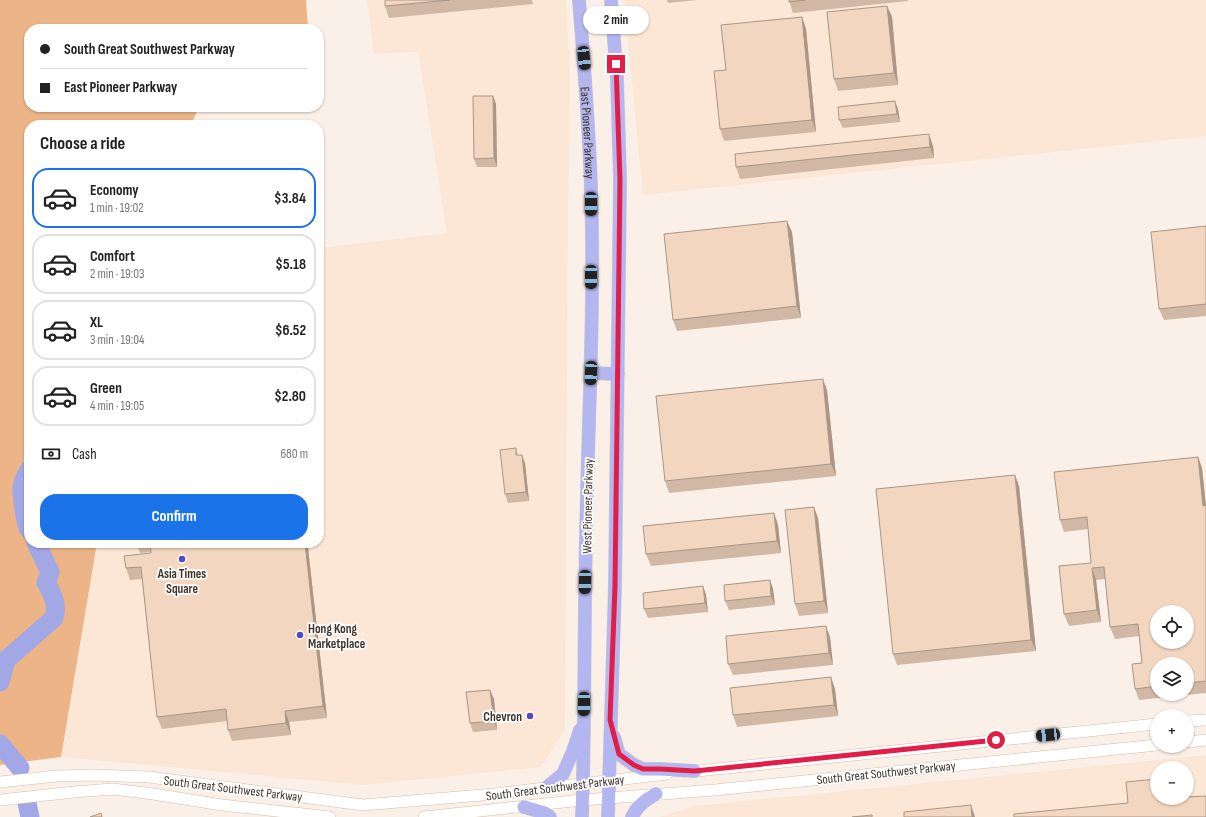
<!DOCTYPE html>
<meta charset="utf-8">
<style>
body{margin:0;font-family:"Sofia Sans Condensed",sans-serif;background:#f6f6f6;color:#222;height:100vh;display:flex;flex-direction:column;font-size:15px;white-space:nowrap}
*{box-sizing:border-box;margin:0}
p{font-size:13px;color:#767676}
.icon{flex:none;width:22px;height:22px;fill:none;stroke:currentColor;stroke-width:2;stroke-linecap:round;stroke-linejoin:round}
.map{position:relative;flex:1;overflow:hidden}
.panel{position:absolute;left:24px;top:120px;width:300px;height:428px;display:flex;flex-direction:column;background:#fff;border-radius:16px;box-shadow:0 1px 3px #0004}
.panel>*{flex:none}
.banner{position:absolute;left:24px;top:24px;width:300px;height:88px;border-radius:16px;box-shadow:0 1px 3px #0004;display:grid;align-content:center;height:88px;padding:0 16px;background:#fff}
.controls{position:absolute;left:1150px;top:605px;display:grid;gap:8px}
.controls a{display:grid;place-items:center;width:44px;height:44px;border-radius:50%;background:#fff;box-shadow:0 1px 3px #0004;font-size:20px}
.end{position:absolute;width:18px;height:18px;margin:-9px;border:5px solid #e11d48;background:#fff;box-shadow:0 0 0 2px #fff}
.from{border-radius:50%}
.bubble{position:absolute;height:28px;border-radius:14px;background:#fff;box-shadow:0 1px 3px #0004;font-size:13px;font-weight:700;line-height:28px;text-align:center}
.car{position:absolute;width:12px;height:24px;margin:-12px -6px;border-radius:5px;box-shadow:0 0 3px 1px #0007;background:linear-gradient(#222 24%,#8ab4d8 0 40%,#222 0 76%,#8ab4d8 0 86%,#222 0)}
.banner b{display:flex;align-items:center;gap:14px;height:38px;font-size:15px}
.banner b+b{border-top:1px solid #e0e0e0}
.banner i{width:10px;height:10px;background:#222}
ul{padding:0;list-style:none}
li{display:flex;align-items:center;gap:12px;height:60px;margin:0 8px 6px;padding:0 8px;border:2px solid #e0e0e0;border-radius:16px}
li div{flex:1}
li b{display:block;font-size:15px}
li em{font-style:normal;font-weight:700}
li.active{border-color:#1a73e8}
li>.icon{width:36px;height:36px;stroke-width:1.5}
h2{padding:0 16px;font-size:18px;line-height:48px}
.pay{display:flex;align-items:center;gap:10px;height:44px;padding:0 16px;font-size:15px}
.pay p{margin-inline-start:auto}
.button{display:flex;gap:8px;margin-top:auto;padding:8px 16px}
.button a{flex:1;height:46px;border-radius:16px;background:#1a73e8;color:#fff;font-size:16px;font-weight:700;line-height:46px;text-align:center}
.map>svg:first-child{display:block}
.built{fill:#fce7d6;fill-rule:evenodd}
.forest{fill:#edb587}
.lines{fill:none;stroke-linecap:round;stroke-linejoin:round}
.river{stroke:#a2a7e5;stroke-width:19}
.secondary-casing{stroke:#d8bca6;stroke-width:12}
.primary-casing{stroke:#d1cecc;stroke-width:14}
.secondary{stroke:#fff;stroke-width:11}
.primary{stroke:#b4b6ef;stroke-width:13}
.wall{fill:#d0b8a4;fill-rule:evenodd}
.shaded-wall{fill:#a99686}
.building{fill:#f2d6bf;stroke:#a99686;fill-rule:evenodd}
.route{stroke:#e11d48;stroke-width:5}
.poi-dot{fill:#514ac1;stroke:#fff;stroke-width:1.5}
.labels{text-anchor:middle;stroke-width:3.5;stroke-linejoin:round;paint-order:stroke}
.street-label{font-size:13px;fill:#3f342b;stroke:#fff}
.poi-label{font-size:13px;font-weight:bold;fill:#3f342b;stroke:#fff}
</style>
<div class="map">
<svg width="1206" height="817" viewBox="0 0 1206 817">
<rect width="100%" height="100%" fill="#fbf0e7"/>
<g class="built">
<path d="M367,0H566L570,69L568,219L565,730L541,767L363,785L61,757L97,543H319V248L447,233L418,52L374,54Z"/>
<path d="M624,0H1206V136L643,195Z"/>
<path d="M1206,755V817H659L694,806ZM1157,768H1187V798H1157Z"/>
</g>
<path class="forest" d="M0,0H306L308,29H29V107H199L191,125H29V543H97L61,757L0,765Z"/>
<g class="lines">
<g class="river">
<path d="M29,470C26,475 23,481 22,488C22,498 25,521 29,530"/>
<path d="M0,682L6,660L54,618C58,605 53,594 46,583L50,572L36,543"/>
<path d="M0,744L20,768"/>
<path d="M27,803L30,817"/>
</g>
<defs>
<g id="secondary">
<path d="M1187,721L1206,720"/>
<path d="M1187,742L1206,740"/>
<path d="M687,772L1157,724"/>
<path d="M0,782L57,776L92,775L149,777L363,805L494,794L667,774"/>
<path d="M0,800L74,792L113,789L153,794L222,805L330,817"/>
<path d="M424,817L582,800L715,790L1157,745"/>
</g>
<g id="primary">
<path id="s1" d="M579,0C584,63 589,126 591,189C595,305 588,421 586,538C584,631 585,724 582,817"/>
<path d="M591,373L618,374"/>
<path d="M614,737L619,754L634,765L643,769H660L695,771"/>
<path d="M546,788L563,774L573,751L580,730"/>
<path d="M524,807L545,813L550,817"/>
<path d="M608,817L615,586L620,180L617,79L611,0"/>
<path d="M632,817C637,806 646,799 656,794"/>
</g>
</defs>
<use href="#secondary" class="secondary-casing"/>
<use href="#primary" class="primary-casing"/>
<use href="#secondary" class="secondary"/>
<use href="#primary" class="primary"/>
</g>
<g class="wall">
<path d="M385,0H532L533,4L389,18L385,6Z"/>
<path d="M667,0H697L668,3Z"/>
<path d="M789,0H908V1L793,13Z"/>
<path d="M887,6L892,17L898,85L838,91L834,79Z"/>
<path d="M802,17L806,29L816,132L724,141L720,129L726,70Z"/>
<path d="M493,96L496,104L497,167H477L474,159Z"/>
<path d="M898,109L900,122L843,128L839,120Z"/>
<path d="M933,146L934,158L740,179L736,167Z"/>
<path d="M1206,226V316L1164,320L1159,309Z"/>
<path d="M792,232L801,318L677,331L673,320Z"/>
<path d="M827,390L836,476L669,493L665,481Z"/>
<path d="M516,448L518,455L525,463L529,501L508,503L505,494Z"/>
<path d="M1198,457L1202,468L1206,505V693L1139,700L1135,689L1142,663L1139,636L1115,639L1110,627L1105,579L1096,580L1101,622L1069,626L1064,614L1091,563L1088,529L1064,532L1060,520ZM1157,664H1187V694H1157Z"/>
<path d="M1015,475L1019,486L1036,651L897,665L893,654Z"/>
<path d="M774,513L778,525L781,553L651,566L646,554Z"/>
<path d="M818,518L828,613L799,616L795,604Z"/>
<path d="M136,543H307L308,548L327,718L289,722L291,735L232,741L228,730L227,721L162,729L157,717L142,579L130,580L126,568L151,553V552L140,553Z"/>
<path d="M770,580L773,589L775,605L729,610L725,601Z"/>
<path d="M703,586L706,595L708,612L648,618L644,609Z"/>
<path d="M830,637L833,665L733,675L728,664Z"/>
<path d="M835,689L838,716L737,727L733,715Z"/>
<path d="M494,699L497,730L473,732L470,723Z"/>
</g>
<g class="shaded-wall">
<path d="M887,6L892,17L898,85L894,73Z"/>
<path d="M802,17L806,29L816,132L812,120Z"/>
<path d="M493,96L496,104L497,167L494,158Z"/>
<path d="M895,101L898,109L900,122L897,114Z"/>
<path d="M929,134L933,146L934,158L930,147Z"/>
<path d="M787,221L792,232L801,318L797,306Z"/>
<path d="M823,379L827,390L836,476L831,464Z"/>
<path d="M522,455L525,463L529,501L526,492Z"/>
<path d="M1198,457L1202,468L1206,507L1203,506Z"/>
<path d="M1015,475L1019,486L1036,651L1031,640Z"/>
<path d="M814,507L818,518L828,613L824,601Z"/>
<path d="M774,513L778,525L781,553L777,541Z"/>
<path d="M305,543H307L308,548L327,718L323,706Z"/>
<path d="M1092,568L1096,580L1101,622L1097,610Z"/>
<path d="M770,580L773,589L775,605L771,596Z"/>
<path d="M703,586L706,595L708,612L705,603Z"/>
<path d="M826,626L830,637L833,665L829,653Z"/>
<path d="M831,677L835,689L838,716L834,705Z"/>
<path d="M490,690L494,699L497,730L494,721Z"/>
<path d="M285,711L289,722L291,735L286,723Z"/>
<path d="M1187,782L1188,785L1190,806L1187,798Z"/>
<path d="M971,805L975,817H972Z"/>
</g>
<g class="building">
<path d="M385,0H450L385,6Z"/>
<path d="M789,0H805L789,2Z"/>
<path d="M887,6L894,73L834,79L827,12Z"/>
<path d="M802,17L812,120L720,129L714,71L726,70L721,25Z"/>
<path d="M473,96H493L494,158L474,159Z"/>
<path d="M895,101L897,114L839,120L838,107Z"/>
<path d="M929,134L930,147L736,167L735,154Z"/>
<path d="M787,221L797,306L673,320L664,234Z"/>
<path d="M1206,226V304L1159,309L1151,232Z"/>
<path d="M823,379L831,464L665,481L656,396Z"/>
<path d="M516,448V455H522L526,492L505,494L500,450Z"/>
<path d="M1198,457L1203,506L1206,505V681L1187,683V664H1157V686L1135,689L1132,664L1142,663L1138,624L1110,627L1104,567L1092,568L1097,610L1064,614L1059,566L1091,563L1087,517L1060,520L1054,472ZM1157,612H1187V642H1157Z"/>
<path d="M1015,475L1031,640L893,654L876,489Z"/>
<path d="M814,507L824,601L795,604L785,510Z"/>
<path d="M774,513L777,541L646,554L643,526Z"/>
<path d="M150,543H305L323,706L285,711L286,723L228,730L226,709L157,717L141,567L126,568L124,556L151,553Z"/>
<path d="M770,580L771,596L725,601L724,585Z"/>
<path d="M703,586L705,603L644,609L643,593Z"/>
<path d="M826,626L829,653L728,664L726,636Z"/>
<path d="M831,677L834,705L733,715L730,688Z"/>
<path d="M490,690L494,721L470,723L466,692Z"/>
<path d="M1157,779V798H1187V797L1206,796V817H1014V814L1128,803L1126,782Z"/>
<path d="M971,805L972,817H904V812Z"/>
<path d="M101,813L102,817H90Z"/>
<path d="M872,815V817H852Z"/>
</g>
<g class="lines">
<path class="route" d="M616,64L620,180L615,586L610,720L619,754L634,765L643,769H660L695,771L996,740"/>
</g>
<g class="poi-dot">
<circle cx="182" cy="559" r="4"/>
<circle cx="300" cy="635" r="4"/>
<circle cx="530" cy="716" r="4"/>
</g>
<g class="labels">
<g class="street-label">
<text dy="5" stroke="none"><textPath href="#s1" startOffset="133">East Pioneer Parkway</textPath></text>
<text transform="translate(587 506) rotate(-89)" y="5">West Pioneer Parkway</text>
<text transform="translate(886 772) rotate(-6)" y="5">South Great Southwest Parkway</text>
<text transform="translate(555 787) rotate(-7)" y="5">South Great Southwest Parkway</text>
<text transform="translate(233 788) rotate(7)" y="5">South Great Southwest Parkway</text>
</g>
<g class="poi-label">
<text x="182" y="578">Asia Times<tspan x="182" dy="15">Square</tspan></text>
<text x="308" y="633" text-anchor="start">Hong Kong<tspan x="308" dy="15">Marketplace</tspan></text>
<text x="522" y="721" text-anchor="end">Chevron</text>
</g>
</g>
</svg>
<div class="controls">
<a><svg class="icon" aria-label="locate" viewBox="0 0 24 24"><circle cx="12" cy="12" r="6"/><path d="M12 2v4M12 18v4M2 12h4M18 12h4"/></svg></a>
<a><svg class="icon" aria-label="layers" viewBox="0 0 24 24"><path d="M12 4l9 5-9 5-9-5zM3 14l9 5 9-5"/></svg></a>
<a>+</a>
<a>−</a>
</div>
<i class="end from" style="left:996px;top:740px"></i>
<i class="end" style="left:616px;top:64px"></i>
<div class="bubble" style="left:583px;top:6px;width:66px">2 min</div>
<i class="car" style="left:584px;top:58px;rotate:174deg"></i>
<i class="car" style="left:591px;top:204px;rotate:180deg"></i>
<i class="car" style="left:591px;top:277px;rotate:180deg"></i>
<i class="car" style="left:591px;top:373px;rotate:183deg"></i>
<i class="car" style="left:585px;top:582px;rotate:181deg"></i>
<i class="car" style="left:584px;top:704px;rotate:181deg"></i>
<i class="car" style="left:1048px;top:735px;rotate:264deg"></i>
<div class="banner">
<b><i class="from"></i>South Great Southwest Parkway</b>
<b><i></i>East Pioneer Parkway</b>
</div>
<section class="panel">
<h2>Choose a ride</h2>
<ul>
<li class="active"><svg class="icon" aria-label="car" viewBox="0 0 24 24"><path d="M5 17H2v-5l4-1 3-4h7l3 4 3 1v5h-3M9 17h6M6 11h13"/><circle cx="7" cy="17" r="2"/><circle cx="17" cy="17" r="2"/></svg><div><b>Economy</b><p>1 min · 19:02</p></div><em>$3.84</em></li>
<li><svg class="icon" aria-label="car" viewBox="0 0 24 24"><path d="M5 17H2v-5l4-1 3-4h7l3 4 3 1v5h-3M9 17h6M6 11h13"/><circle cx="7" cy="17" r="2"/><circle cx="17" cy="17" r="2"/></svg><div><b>Comfort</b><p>2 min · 19:03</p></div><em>$5.18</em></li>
<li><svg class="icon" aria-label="car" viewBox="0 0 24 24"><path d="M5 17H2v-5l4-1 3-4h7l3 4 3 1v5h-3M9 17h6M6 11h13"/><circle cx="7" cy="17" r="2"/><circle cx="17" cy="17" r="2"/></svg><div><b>XL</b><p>3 min · 19:04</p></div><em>$6.52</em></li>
<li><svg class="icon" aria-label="car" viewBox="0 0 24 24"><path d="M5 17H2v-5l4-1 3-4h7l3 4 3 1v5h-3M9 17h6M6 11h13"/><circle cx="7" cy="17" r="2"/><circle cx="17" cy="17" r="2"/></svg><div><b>Green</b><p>4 min · 19:05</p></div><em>$2.80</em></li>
</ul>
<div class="pay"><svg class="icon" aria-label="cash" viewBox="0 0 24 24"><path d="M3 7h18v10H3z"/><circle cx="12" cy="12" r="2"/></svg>Cash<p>680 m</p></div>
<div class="button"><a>Confirm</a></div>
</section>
</div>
